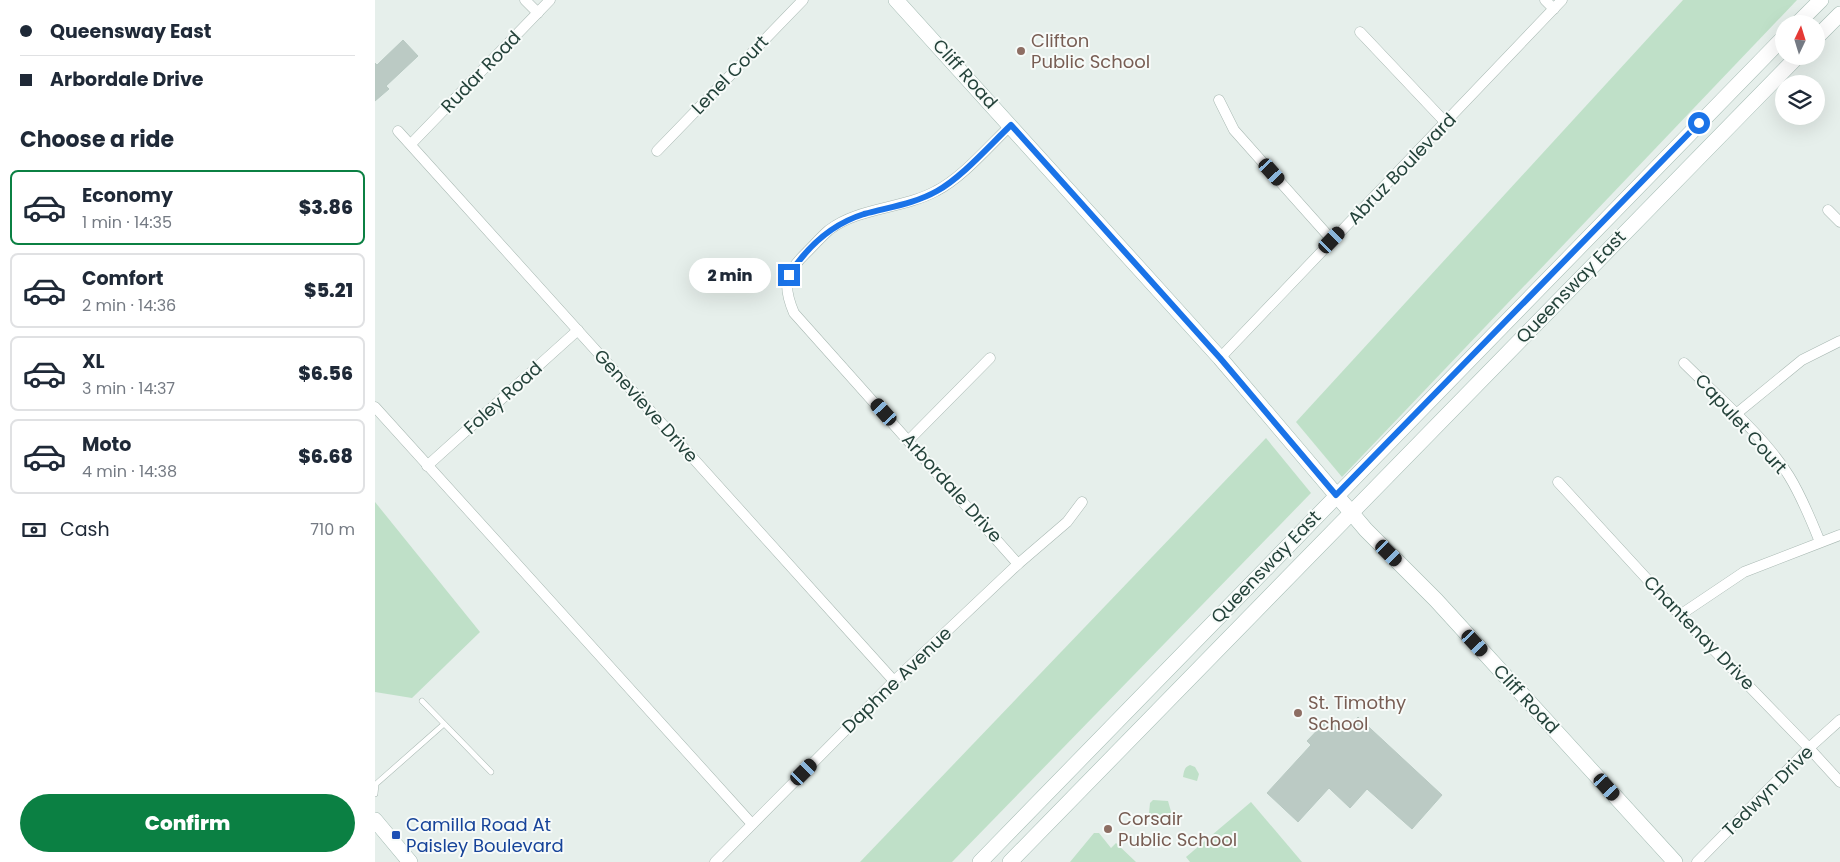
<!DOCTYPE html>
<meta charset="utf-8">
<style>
body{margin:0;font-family:Poppins,sans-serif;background:#f6f6f7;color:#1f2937;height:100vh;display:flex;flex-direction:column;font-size:19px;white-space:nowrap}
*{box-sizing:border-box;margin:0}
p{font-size:16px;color:#747a83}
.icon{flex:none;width:28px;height:28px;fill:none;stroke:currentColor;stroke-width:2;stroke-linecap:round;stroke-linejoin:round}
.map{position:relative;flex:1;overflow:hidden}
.sheet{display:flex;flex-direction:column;background:#fff;width:375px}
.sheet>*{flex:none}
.top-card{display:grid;align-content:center;height:110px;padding:0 20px;background:#fff}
.needle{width:32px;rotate:4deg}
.tools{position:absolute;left:1400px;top:15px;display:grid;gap:10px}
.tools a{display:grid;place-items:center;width:50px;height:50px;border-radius:50%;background:#fff;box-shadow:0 5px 20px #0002;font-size:25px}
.end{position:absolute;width:22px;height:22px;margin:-11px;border:6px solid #1a73e8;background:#fff;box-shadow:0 0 0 2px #fff}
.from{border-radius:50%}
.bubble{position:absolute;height:35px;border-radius:18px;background:#fff;box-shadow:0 5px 20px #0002;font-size:16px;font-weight:800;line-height:35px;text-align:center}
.car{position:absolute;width:15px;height:30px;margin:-15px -8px;border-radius:6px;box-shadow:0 0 4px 1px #0007;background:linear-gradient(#222 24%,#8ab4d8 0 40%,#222 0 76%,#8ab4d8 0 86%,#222 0)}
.top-card b{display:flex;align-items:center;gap:18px;height:48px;font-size:19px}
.top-card b+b{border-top:1px solid #e0e1e3}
.top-card i{width:12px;height:12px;background:#1f2937}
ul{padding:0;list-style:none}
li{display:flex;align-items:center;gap:15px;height:75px;margin:0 10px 8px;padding:0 10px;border:2px solid #e0e1e3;border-radius:8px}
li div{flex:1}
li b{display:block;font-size:19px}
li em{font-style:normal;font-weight:800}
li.current{border-color:#0b8043}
li>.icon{width:45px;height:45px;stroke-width:1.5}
h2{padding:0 20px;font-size:22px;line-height:60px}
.pay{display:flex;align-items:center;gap:12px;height:55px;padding:0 20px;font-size:19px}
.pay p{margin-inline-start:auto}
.action{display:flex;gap:10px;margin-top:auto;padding:10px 20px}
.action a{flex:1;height:58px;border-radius:30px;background:#0b8043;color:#fff;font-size:20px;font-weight:800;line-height:58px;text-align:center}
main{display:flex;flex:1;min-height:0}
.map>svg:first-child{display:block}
.green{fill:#bfe0c8}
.building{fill:#bbcac4;stroke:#b8c9c2}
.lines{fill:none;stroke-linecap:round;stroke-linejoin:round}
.lane-casing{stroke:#a8b8b2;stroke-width:6}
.street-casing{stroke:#a8b8b2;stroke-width:11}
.secondary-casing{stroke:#a4bbb3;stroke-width:16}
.lane{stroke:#fff;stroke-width:5}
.street{stroke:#fff;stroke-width:10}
.secondary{stroke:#fff;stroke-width:15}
.route{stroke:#1a73e8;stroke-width:6}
.education-dot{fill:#8d6e63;stroke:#f7fbf9;stroke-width:2}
.transit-dot{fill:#1a4fb4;stroke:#f7fbf9;stroke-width:2}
.labels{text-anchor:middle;stroke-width:4;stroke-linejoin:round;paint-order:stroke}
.education-label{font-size:18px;fill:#785e54;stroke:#f7fbf9;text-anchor:start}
.street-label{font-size:18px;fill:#24423a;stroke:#f7fbf9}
.transit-label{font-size:18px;fill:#164399;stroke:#f7fbf9;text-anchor:start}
</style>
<main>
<section class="sheet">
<div class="top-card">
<b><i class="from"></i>Queensway East</b>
<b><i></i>Arbordale Drive</b>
</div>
<h2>Choose a ride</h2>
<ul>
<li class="current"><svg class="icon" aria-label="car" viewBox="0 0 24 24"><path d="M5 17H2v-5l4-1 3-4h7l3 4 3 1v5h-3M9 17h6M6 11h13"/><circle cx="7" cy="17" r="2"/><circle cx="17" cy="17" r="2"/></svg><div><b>Economy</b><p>1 min · 14:35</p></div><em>$3.86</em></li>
<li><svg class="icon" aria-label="car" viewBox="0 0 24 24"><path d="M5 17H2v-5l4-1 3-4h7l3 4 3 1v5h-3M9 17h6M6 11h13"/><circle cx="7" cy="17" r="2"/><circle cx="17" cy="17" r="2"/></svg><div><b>Comfort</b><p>2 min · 14:36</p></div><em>$5.21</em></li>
<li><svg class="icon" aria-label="car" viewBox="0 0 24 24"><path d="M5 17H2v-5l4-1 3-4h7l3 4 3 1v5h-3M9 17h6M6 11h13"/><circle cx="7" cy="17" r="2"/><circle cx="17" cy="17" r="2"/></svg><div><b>XL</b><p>3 min · 14:37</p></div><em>$6.56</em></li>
<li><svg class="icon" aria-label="car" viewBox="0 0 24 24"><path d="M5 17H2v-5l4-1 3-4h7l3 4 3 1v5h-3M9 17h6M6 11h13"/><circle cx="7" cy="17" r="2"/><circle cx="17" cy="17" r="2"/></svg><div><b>Moto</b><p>4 min · 14:38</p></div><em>$6.68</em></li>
</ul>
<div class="pay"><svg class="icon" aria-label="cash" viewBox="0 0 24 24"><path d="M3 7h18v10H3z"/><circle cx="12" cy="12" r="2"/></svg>Cash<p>710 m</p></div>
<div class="action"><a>Confirm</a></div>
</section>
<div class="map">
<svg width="1465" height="862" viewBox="0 0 1465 862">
<rect width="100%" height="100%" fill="#e6efeb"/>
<g class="green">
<path d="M1308,0H1422L967,477L921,422Z"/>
<path d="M891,438L936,493L577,862H485Z"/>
<path d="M0,502L105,632L37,698L0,692Z"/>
<path d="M815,765L820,767L824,774L822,781L808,777C809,772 809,767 815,765Z"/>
<path d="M778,800L793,801L797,815L782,822L774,813L775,803Z"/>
<path d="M876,802L927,862H815L811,857Z"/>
<path d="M719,833H724L736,848L741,843L761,862H695Z"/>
</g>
<g class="building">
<path d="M28,40L43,56L11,86L14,89L0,101V63L2,65Z"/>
<path d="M983,717L1067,795L1037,829L992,789L975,808L954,788L923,822L892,793L936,745L932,741L953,719L964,729L974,728Z"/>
</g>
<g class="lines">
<defs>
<g id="lane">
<path d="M47,701L116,772"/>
<path d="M0,794L1,784L69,724"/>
</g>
<g id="street">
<path d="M150,0L163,13"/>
<path d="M1170,0L1179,9"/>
<path d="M985,32L1071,123"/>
<path d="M844,100L859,130L957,240"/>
<path d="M636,125C614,146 587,178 561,191C528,209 484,207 454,230C446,237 439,245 432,252C410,273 407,285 419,313L643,564"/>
<path d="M23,131L519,681"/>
<path d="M36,144L175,0"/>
<path d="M282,151L428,0"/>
<path d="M1453,210L1465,222"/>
<path d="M845,358L1187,0"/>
<path d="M1309,363C1342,396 1390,437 1414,476C1427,497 1436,520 1445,542"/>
<path d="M0,407L377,824"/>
<path d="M1361,414L1427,360L1465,341"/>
<path d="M534,440L615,358"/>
<path d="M52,466L203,330"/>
<path d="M1183,482L1305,615L1434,748L1465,782"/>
<path d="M1305,615L1369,572L1465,535"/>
<path d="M340,862L519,681L643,564L692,522L707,502"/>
<path d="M1322,862L1434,748L1465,720"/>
</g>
<g id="secondary">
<path d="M521,0L845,358L991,530L1061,600L1300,862"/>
<path d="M1422,24L1446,0"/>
<path d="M1441,38L1465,14"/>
<path d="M0,820L35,862"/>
<path d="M605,862L1409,37"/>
<path d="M635,862L1423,56"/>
</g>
</defs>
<use href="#lane" class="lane-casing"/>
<use href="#street" class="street-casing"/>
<use href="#secondary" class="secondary-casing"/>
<use href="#lane" class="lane"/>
<use href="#street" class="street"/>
<use href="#secondary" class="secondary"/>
</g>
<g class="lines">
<path class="route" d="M414,275C432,247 457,224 489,214C514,207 539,204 562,191C587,177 614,146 636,125L845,358L961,495L1324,123"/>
</g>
<g class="education-dot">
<circle cx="646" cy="51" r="5"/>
<circle cx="923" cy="713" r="5"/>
<circle cx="733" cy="829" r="5"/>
</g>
<rect class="transit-dot" x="16" y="830" width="10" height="10" rx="2.5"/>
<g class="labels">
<g class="education-label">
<text x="656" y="47">Clifton<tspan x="656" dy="21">Public School</tspan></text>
<text x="933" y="709">St. Timothy<tspan x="933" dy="21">School</tspan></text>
<text x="743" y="825">Corsair<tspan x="743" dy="21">Public School</tspan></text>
</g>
<g class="street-label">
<text transform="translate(106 72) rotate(-46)" y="6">Rudar Road</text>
<text transform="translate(590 74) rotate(48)" y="6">Cliff Road</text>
<text transform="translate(355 75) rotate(-46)" y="6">Lenel Court</text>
<text transform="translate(1027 169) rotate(-46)" y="6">Abruz Boulevard</text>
<text transform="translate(1196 287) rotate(-46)" y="6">Queensway East</text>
<text transform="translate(128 398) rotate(-42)" y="6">Foley Road</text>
<text transform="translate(271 406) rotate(48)" y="6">Genevieve Drive</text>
<text transform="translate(1366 424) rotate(48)" y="6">Capulet Court</text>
<text transform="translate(577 488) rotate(48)" y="6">Arbordale Drive</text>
<text transform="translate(891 567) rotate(-46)" y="6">Queensway East</text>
<text transform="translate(1324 633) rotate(46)" y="6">Chantenay Drive</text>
<text transform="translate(522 680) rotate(-44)" y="6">Daphne Avenue</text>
<text transform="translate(1151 699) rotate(47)" y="6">Cliff Road</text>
<text transform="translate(1393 791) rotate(-45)" y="6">Tedwyn Drive</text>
</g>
<g class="transit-label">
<text x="31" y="831">Camilla Road At<tspan x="31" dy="21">Paisley Boulevard</tspan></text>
</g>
</g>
</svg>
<div class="tools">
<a><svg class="needle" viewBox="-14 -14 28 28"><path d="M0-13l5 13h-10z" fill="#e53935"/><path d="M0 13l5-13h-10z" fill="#747a83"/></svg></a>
<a><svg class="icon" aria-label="layers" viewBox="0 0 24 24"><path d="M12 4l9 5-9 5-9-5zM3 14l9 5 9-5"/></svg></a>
</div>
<i class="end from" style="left:1324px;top:123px"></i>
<i class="end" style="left:414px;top:275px"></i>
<div class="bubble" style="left:314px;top:258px;width:82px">2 min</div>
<i class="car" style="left:897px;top:172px;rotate:138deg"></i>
<i class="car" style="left:957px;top:240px;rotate:44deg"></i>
<i class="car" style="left:509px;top:412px;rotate:318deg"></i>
<i class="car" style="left:1014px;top:553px;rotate:135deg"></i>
<i class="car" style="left:1100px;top:643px;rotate:137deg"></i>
<i class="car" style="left:429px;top:772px;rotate:45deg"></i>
<i class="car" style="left:1232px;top:787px;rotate:138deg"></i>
</div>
</main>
